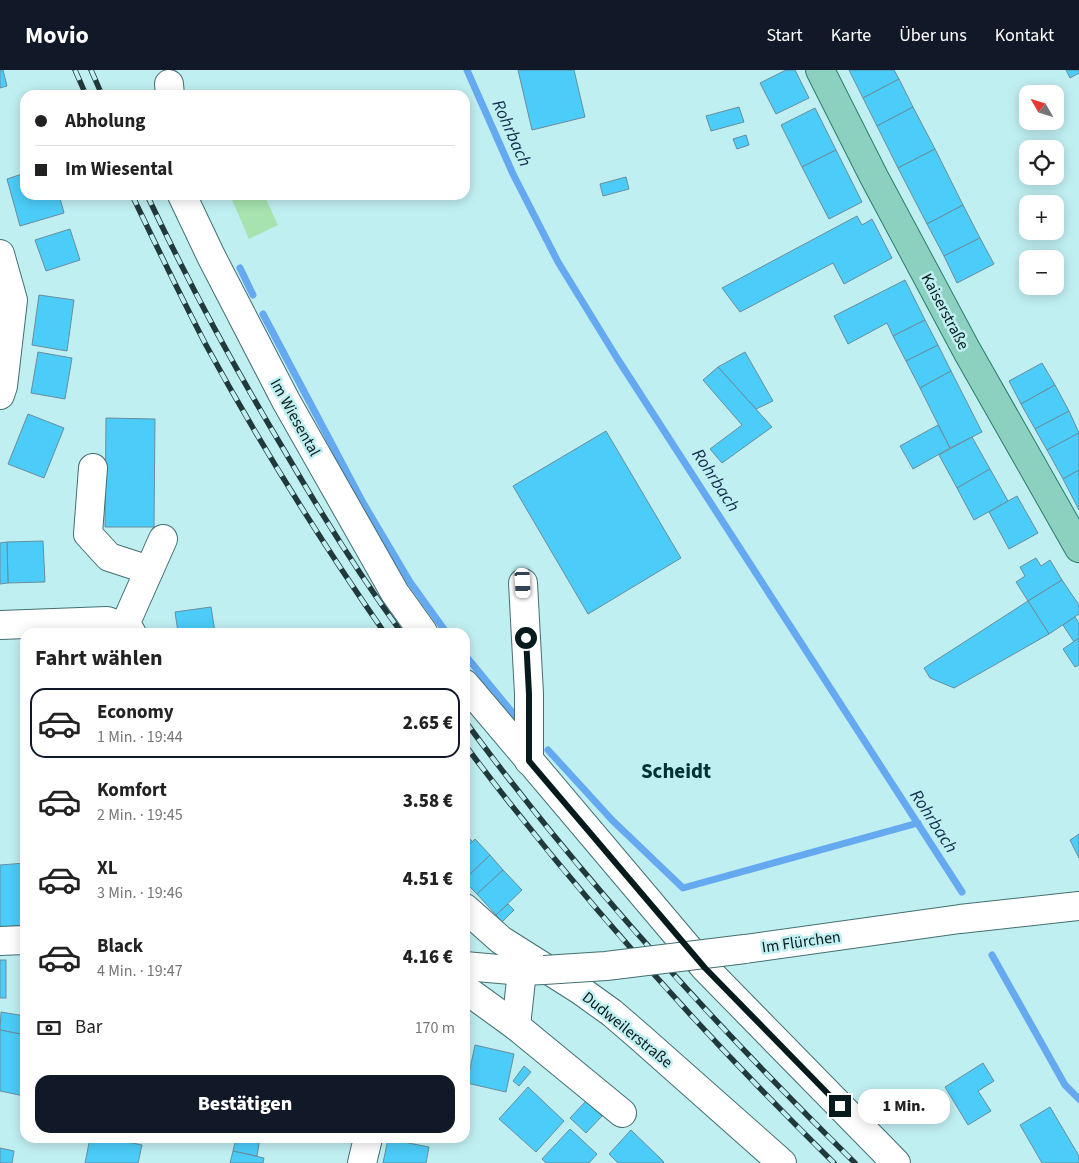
<!DOCTYPE html>
<html lang="de">
<meta charset="utf-8">
<style>
body{margin:0;font-family:"Source Sans 3",sans-serif;background:#f2f2f2;color:#222;height:100vh;display:flex;flex-direction:column;font-size:19px;white-space:nowrap}
*{box-sizing:border-box;margin:0}
p{font-size:16px;color:#767676}
.icon{flex:none;width:28px;height:28px;fill:none;stroke:currentColor;stroke-width:2;stroke-linecap:round;stroke-linejoin:round}
.map{position:relative;flex:1;overflow:hidden}
.details{position:absolute;left:20px;top:558px;width:450px;height:515px;display:flex;flex-direction:column;background:#fff;border-radius:15px;box-shadow:0 2px 12px #0003}
.details>*{flex:none}
.guide{position:absolute;left:20px;top:20px;width:450px;height:110px;border-radius:15px;box-shadow:0 2px 12px #0003;display:grid;align-content:center;height:110px;padding:0 15px;background:#fff}
.needle{width:32px;rotate:309deg}
.controls{position:absolute;left:1019px;top:15px;display:grid;gap:10px}
.controls a{display:grid;place-items:center;width:45px;height:45px;border-radius:10px;background:#fff;box-shadow:0 2px 12px #0003;font-size:25px}
.end{position:absolute;width:22px;height:22px;margin:-11px;border:6px solid #081b1c;background:#fff;box-shadow:0 0 0 2px #fff}
.from{border-radius:50%}
.bubble{position:absolute;height:35px;border-radius:15px;background:#fff;box-shadow:0 2px 12px #0003;font-size:16px;font-weight:800;line-height:35px;text-align:center}
.car{position:absolute;width:15px;height:30px;margin:-15px -8px;border-radius:6px;box-shadow:0 0 4px 1px #0007;background:linear-gradient(#fff 24%,#345 0 40%,#fff 0 76%,#345 0 86%,#fff 0)}
.guide b{display:flex;align-items:center;gap:18px;height:48px;font-size:19px}
.guide b+b{border-top:1px solid #e0e0e0}
.guide i{width:12px;height:12px;background:#222}
ul{padding:0;list-style:none}
li{display:flex;align-items:center;gap:15px;height:70px;margin:0 10px 8px;padding:0 5px;border:2px solid transparent;border-radius:15px}
li div{flex:1}
li b{display:block;font-size:19px}
li em{font-style:normal;font-weight:800}
li.on{border-color:#111827}
li>.icon{width:45px;height:45px;stroke-width:1.5}
h2{padding:0 15px;font-size:22px;line-height:60px}
.pay{display:flex;align-items:center;gap:12px;height:55px;padding:0 15px;font-size:19px}
.pay p{margin-inline-start:auto}
.cta{display:flex;gap:10px;margin-top:auto;padding:10px 15px}
.cta a{flex:1;height:58px;border-radius:15px;background:#111827;color:#fff;font-size:20px;font-weight:800;line-height:58px;text-align:center}
header{display:flex;align-items:center;gap:30px;box-sizing:border-box;height:70px;padding:0 25px;background:#111827;color:#fff}
header strong{font-size:24px}
nav{display:flex;gap:28px;margin-inline-start:auto;font-size:18px}
.map>svg:first-child{display:block}
.green{fill:#a7e3af}
.lines{fill:none;stroke-linecap:round;stroke-linejoin:round}
.stream{stroke:#65a9f1;stroke-width:7}
.building{fill:#4bccf9;stroke:#688e9e}
.minor-casing{stroke:#436f71;stroke-width:30}
.major-casing{stroke:#2c7c6b;stroke-width:30}
.minor{stroke:#fff;stroke-width:28}
.major{stroke:#8cd0bf;stroke-width:28}
.rail-casing{stroke:#22393b;stroke-width:5.5}
.rail{stroke:#c0eff2;stroke-width:4;stroke-dasharray:11;stroke-linecap:butt}
.minor-bridge-casing{stroke:#436f71;stroke-width:30;stroke-linecap:butt}
.minor-bridge{stroke:#fff;stroke-width:28}
.route{stroke:#081b1c;stroke-width:6}
.labels{text-anchor:middle;stroke-width:5;stroke-linejoin:round;paint-order:stroke}
.street-label{font-size:16px;fill:#081b1c;stroke:#c0eff2}
.water-label{font-size:18px;font-style:italic;fill:#0f2b48;stroke:#c0eff2}
.district-label{font-size:21px;font-weight:bold;fill:#003133;stroke:#c0eff2}
</style>
<header>
<strong>Movio</strong>
<nav><a>Start</a><a>Karte</a><a>Über uns</a><a>Kontakt</a></nav>
</header>
<div class="map">
<svg width="1079" height="1093" viewBox="0 0 1079 1093">
<rect width="100%" height="100%" fill="#c0eff2"/>
<path class="green" d="M230,125H264L278,155L249,169Z"/>
<g class="lines">
<g class="stream">
<path d="M467,0L513,104L558,192L617,288L962,822"/>
<path d="M240,198L253,225"/>
<path d="M263,244L362,431L410,512L446,562"/>
<path d="M465,585L516,647"/>
<path d="M548,680L612,750L683,818L918,753"/>
<path d="M992,885L1065,1015L1079,1029"/>
</g>
</g>
<g class="building">
<path d="M0,0H3L7,16L0,18Z"/>
<path d="M518,0H574L585,47L532,60Z"/>
<path d="M786,0H795L809,28L776,44L760,13Z"/>
<path d="M849,0H894L899,9L863,28Z"/>
<path d="M1066,0H1079V3L1070,8Z"/>
<path d="M899,9L913,37L877,56L863,28Z"/>
<path d="M739,37L744,52L711,61L706,46Z"/>
<path d="M913,37L935,79L898,98L877,56Z"/>
<path d="M815,38L836,80L802,97L781,55Z"/>
<path d="M746,65L749,75L737,79L733,69Z"/>
<path d="M935,79L963,135L927,154L898,98Z"/>
<path d="M836,80L862,132L829,149L802,97Z"/>
<path d="M25,103V125H59L64,143L20,156L7,109Z"/>
<path d="M626,107L629,119L603,126L600,114Z"/>
<path d="M963,135L980,168L944,186L927,154Z"/>
<path d="M857,146L862,155L872,149L892,188L844,214L833,193L740,242L722,218Z"/>
<path d="M70,159L80,190L46,201L35,170Z"/>
<path d="M980,168L994,194L957,213L944,186Z"/>
<path d="M905,210L925,250L893,266L887,253L848,274L834,246Z"/>
<path d="M39,225L74,230L67,281L32,275Z"/>
<path d="M925,250L938,275L906,291L893,266Z"/>
<path d="M938,275L951,301L920,318L906,291Z"/>
<path d="M38,282L72,288L65,329L31,323Z"/>
<path d="M745,282L773,331L756,339L718,297Z"/>
<path d="M1042,293L1055,315L1021,334L1009,311Z"/>
<path d="M718,297L772,357L722,393L710,379L742,355L703,310Z"/>
<path d="M951,301L982,362L950,378L920,318Z"/>
<path d="M1055,315L1069,341L1035,359L1021,334Z"/>
<path d="M1069,341L1079,363L1047,380L1035,359Z"/>
<path d="M28,344L64,358L44,408L8,394Z"/>
<path d="M106,348L155,349L154,457H105Z"/>
<path d="M938,355L950,378L913,399L900,376Z"/>
<path d="M606,361L681,488L588,544L513,416Z"/>
<path d="M1079,363V400L1063,409L1047,380Z"/>
<path d="M972,367L990,399L957,418L939,385Z"/>
<path d="M990,399L1008,431L974,450L957,418Z"/>
<path d="M1079,400V440L1063,409Z"/>
<path d="M1017,426L1038,463L1009,479L989,442Z"/>
<path d="M43,471L45,512L8,513L7,472Z"/>
<path d="M7,472L8,513L0,514V473Z"/>
<path d="M1036,488L1041,496L1050,490L1062,510L1028,531L1016,512L1025,506L1020,497Z"/>
<path d="M1062,510L1079,535V544L1049,564L1028,531Z"/>
<path d="M1028,531L1049,564L954,618L930,608L924,598Z"/>
<path d="M211,537L215,562H178L175,542Z"/>
<path d="M1075,547L1079,553V568L1074,572L1063,555Z"/>
<path d="M1079,568V595L1075,597L1063,579Z"/>
<path d="M25,577V614L21,578Z"/>
<path d="M465,764L473,772L465,779Z"/>
<path d="M1079,764V788L1070,770Z"/>
<path d="M475,769L490,785L465,809V779Z"/>
<path d="M490,785L503,800L477,824L465,812V809Z"/>
<path d="M25,793V855L0,857V795Z"/>
<path d="M503,800L522,820L496,845L477,824Z"/>
<path d="M508,834L514,840L502,852L496,845Z"/>
<rect x="0" y="890" width="6" height="38"/>
<path d="M1,942L25,946V965L0,960Z"/>
<path d="M465,951L470,952L466,969H465Z"/>
<path d="M0,960L25,965L24,1026L0,1021Z"/>
<path d="M475,975L514,984L506,1022L467,1013Z"/>
<path d="M983,993L994,1011L978,1021L991,1041L968,1055L945,1017Z"/>
<path d="M524,996L531,1002L519,1016L513,1011Z"/>
<path d="M528,1017L564,1051L536,1082L499,1049Z"/>
<path d="M586,1031L602,1046L586,1063L570,1048Z"/>
<path d="M1050,1037L1079,1086V1093H1042L1020,1055Z"/>
<path d="M570,1059L597,1084L589,1093H546L542,1089Z"/>
<path d="M631,1060L664,1092L662,1093H618L609,1084Z"/>
<path d="M90,1068H108L142,1075L138,1093H85Z"/>
<path d="M236,1068H260L257,1086L233,1081Z"/>
<path d="M388,1069L429,1077L426,1093H383Z"/>
<path d="M0,1078L14,1081L12,1093H0Z"/>
<path d="M233,1081L264,1088L263,1093H230Z"/>
</g>
<g class="lines">
<defs>
<g id="minor">
<path d="M169,14L170,25"/>
<path d="M182,125L211,186L286,331L395,523L423,562"/>
<path d="M0,184L13,230L3,316L0,325"/>
<path d="M93,398L88,464L109,487L149,500"/>
<path d="M523,513L529,624V691"/>
<path d="M0,555L107,551L124,557L131,562"/>
<path d="M124,557L163,469"/>
<path d="M465,614L705,898L896,1093"/>
<path d="M465,838L501,870L580,920L612,943L641,968L782,1093"/>
<path d="M0,871L25,870"/>
<path d="M745,879L960,849L1079,836"/>
<path d="M465,896L522,901L544,900"/>
<path d="M465,919L516,956L622,1043"/>
<path d="M516,956L522,901"/>
<path d="M362,1093L368,1068"/>
</g>
<path id="major" d="M820,0L874,107L967,281L1079,478"/>
</defs>
<use href="#minor" class="minor-casing"/>
<use href="#major" class="major-casing"/>
<use href="#minor" class="minor"/>
<use href="#major" class="major"/>
<defs>
<g id="rail">
<path d="M75,0L86,25"/>
<path d="M91,0L102,25"/>
<path d="M132,125C156,175 180,225 206,275C260,374 320,470 384,562"/>
<path d="M147,125C188,212 234,297 284,380C320,442 359,504 401,562"/>
<path d="M465,651C582,810 715,955 855,1093"/>
<path d="M465,675C577,824 701,962 834,1093"/>
</g>
</defs>
<use href="#rail" class="rail-casing"/>
<use href="#rail" class="rail"/>
<defs>
<path id="minor-bridge" d="M544,900L606,896L745,879"/>
</defs>
<use href="#minor-bridge" class="minor-bridge-casing"/>
<use href="#minor-bridge" class="minor-bridge"/>
</g>
<g class="lines">
<path class="route" d="M526,568L529,624V691L705,898L840,1036"/>
</g>
<g class="labels">
<g class="street-label">
<text transform="translate(946 241) rotate(62)" y="6">Kaiserstraße</text>
<text transform="translate(296 347) rotate(61)" y="6">Im Wiesental</text>
<text transform="translate(801 871) rotate(-8)" y="6">Im Flürchen</text>
<text transform="translate(628 959) rotate(39)" y="6">Dudweilerstraße</text>
</g>
<g class="water-label">
<text transform="translate(512 63) rotate(66)" y="6">Rohrbach</text>
<text transform="translate(716 410) rotate(57)" y="6">Rohrbach</text>
<text transform="translate(934 751) rotate(57)" y="6">Rohrbach</text>
</g>
<g class="district-label">
<text x="676" y="708">Scheidt</text>
</g>
</g>
</svg>
<div class="controls">
<a><svg class="needle" viewBox="-14 -14 28 28"><path d="M0-13l5 13h-10z" fill="#e53935"/><path d="M0 13l5-13h-10z" fill="#767676"/></svg></a>
<a><svg class="icon" aria-label="locate" viewBox="0 0 24 24"><circle cx="12" cy="12" r="6"/><path d="M12 2v4M12 18v4M2 12h4M18 12h4"/></svg></a>
<a>+</a>
<a>−</a>
</div>
<i class="end from" style="left:526px;top:568px"></i>
<i class="end" style="left:840px;top:1036px"></i>
<div class="bubble" style="left:858px;top:1019px;width:92px">1 Min.</div>
<i class="car" style="left:523px;top:513px;rotate:177deg"></i>
<div class="guide">
<b><i class="from"></i>Abholung</b>
<b><i></i>Im Wiesental</b>
</div>
<section class="details">
<h2>Fahrt wählen</h2>
<ul>
<li class="on"><svg class="icon" aria-label="car" viewBox="0 0 24 24"><path d="M5 17H2v-5l4-1 3-4h7l3 4 3 1v5h-3M9 17h6M6 11h13"/><circle cx="7" cy="17" r="2"/><circle cx="17" cy="17" r="2"/></svg><div><b>Economy</b><p>1 Min. · 19:44</p></div><em>2.65 €</em></li>
<li><svg class="icon" aria-label="car" viewBox="0 0 24 24"><path d="M5 17H2v-5l4-1 3-4h7l3 4 3 1v5h-3M9 17h6M6 11h13"/><circle cx="7" cy="17" r="2"/><circle cx="17" cy="17" r="2"/></svg><div><b>Komfort</b><p>2 Min. · 19:45</p></div><em>3.58 €</em></li>
<li><svg class="icon" aria-label="car" viewBox="0 0 24 24"><path d="M5 17H2v-5l4-1 3-4h7l3 4 3 1v5h-3M9 17h6M6 11h13"/><circle cx="7" cy="17" r="2"/><circle cx="17" cy="17" r="2"/></svg><div><b>XL</b><p>3 Min. · 19:46</p></div><em>4.51 €</em></li>
<li><svg class="icon" aria-label="car" viewBox="0 0 24 24"><path d="M5 17H2v-5l4-1 3-4h7l3 4 3 1v5h-3M9 17h6M6 11h13"/><circle cx="7" cy="17" r="2"/><circle cx="17" cy="17" r="2"/></svg><div><b>Black</b><p>4 Min. · 19:47</p></div><em>4.16 €</em></li>
</ul>
<div class="pay"><svg class="icon" aria-label="cash" viewBox="0 0 24 24"><path d="M3 7h18v10H3z"/><circle cx="12" cy="12" r="2"/></svg>Bar<p>170 m</p></div>
<div class="cta"><a>Bestätigen</a></div>
</section>
</div>
